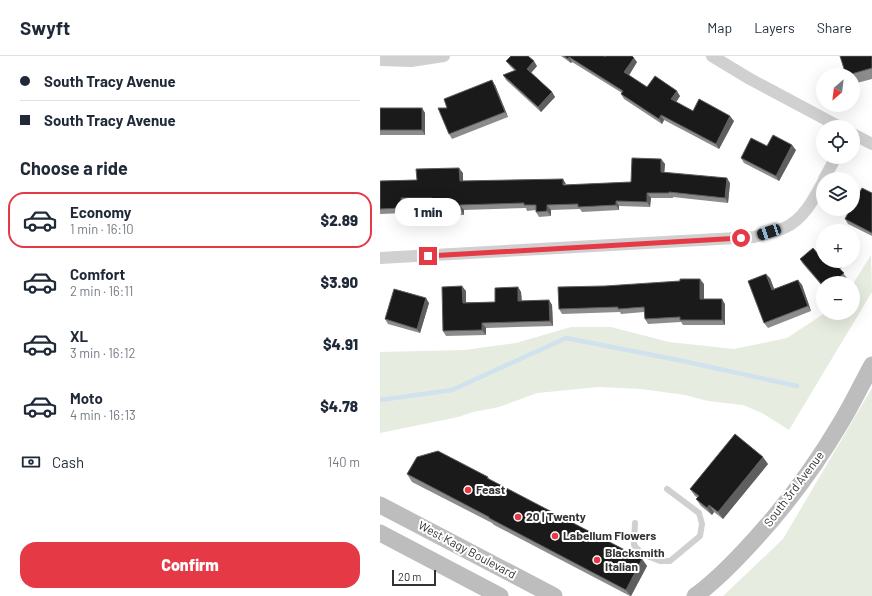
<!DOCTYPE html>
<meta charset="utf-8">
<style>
body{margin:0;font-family:Barlow,sans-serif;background:#f6f6f7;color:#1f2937;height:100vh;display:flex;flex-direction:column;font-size:15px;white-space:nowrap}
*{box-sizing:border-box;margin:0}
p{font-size:13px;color:#747a83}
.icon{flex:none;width:22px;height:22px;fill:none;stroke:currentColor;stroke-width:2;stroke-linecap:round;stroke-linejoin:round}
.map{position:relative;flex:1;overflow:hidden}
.details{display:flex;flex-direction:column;background:#fff;width:380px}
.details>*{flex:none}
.banner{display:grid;align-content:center;height:88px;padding:0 20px;background:#fff}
.needle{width:26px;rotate:208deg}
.tools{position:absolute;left:436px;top:12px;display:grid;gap:8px}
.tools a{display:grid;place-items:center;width:44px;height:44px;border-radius:50%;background:#fff;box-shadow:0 4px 16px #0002;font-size:20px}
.scale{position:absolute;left:12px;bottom:10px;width:44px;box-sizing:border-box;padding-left:4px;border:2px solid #333;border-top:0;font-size:11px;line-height:14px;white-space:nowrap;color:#333;-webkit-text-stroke:3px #fff;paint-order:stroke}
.end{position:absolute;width:18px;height:18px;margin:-9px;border:5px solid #e63946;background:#fff;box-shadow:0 0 0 2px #fff}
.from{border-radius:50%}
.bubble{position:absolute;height:28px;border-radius:14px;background:#fff;box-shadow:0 4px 16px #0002;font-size:13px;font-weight:800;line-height:28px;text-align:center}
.car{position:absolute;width:12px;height:24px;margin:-12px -6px;border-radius:5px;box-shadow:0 0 3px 1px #0007;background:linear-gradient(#222 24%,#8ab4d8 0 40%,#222 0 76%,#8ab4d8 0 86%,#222 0)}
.banner b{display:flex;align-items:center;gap:14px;height:38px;font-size:15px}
.banner b+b{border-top:1px solid #e0e1e3}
.banner i{width:10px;height:10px;background:#1f2937}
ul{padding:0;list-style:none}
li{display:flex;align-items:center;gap:12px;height:56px;margin:0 8px 6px;padding:0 12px;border:2px solid transparent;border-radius:16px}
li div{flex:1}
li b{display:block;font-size:15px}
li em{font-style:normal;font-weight:800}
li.active{border-color:#e63946}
li>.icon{width:36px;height:36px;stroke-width:1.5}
h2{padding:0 20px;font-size:18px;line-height:48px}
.pay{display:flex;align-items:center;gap:10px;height:44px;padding:0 20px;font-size:15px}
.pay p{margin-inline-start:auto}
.action{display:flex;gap:8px;margin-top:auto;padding:8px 20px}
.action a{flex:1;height:46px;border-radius:16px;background:#e63946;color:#fff;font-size:16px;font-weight:800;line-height:46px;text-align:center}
header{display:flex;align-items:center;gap:24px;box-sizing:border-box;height:56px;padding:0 20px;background:#fff;border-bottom:1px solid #e0e1e3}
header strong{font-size:19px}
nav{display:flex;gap:22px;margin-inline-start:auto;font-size:14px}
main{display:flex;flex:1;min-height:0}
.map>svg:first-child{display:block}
.green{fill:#e6ecdf}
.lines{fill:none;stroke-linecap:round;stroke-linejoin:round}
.stream{stroke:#cfe2ee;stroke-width:4.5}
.service{stroke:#d0d0d0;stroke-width:6}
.minor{stroke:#d0d0d0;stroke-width:12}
.secondary{stroke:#bdbdbd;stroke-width:17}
.wall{fill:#8c8c8c}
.shaded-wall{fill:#5f5f5f}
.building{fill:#1a1a1a;stroke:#5f5f5f}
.route{stroke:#e63946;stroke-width:5}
.poi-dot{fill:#e63946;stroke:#fff;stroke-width:1.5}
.labels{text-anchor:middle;stroke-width:4;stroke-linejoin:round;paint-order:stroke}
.street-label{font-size:12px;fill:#333;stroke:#fff}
.poi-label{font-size:12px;font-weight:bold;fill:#333;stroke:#fff;text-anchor:start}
</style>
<header>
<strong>Swyft</strong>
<nav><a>Map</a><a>Layers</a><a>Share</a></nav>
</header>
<main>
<section class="details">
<div class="banner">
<b><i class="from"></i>South Tracy Avenue</b>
<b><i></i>South Tracy Avenue</b>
</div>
<h2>Choose a ride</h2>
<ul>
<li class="active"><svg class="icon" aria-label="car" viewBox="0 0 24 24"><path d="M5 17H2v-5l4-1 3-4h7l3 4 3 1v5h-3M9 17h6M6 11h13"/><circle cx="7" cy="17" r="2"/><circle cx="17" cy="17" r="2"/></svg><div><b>Economy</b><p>1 min · 16:10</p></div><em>$2.89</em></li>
<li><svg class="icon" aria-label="car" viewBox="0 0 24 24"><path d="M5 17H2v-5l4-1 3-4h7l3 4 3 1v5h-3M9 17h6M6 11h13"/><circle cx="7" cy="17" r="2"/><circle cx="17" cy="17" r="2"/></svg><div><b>Comfort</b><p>2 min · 16:11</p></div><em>$3.90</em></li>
<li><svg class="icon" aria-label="car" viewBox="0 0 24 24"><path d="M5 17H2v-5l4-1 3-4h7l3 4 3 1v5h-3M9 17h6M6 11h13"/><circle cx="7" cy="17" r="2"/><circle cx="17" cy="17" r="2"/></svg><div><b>XL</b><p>3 min · 16:12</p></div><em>$4.91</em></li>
<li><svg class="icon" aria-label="car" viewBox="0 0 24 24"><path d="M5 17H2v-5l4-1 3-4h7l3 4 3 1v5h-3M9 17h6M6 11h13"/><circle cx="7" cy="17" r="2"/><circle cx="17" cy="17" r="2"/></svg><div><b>Moto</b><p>4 min · 16:13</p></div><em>$4.78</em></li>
</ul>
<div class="pay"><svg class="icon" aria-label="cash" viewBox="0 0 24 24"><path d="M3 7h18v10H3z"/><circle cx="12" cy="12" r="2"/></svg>Cash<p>140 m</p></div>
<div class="action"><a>Confirm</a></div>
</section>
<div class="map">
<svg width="492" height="540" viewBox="0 0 492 540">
<rect width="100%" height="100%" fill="#fff"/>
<g class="green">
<path d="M491,199L492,236L409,374L382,357L363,349L328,345L305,339L261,333L219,331L157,337L119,351L93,356L78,361L0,377V296L85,294L136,287L191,271H231L289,286L354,293L407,282L445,257H473V228Z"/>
<path d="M492,332V540H343L403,483Z"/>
</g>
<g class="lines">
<path class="stream" d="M0,344L72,334L186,282L298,304L417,330"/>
<path class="service" d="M255,467L254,489L262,498L280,505H290L320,480L322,468L319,457L287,433"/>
<g class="minor">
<path d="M332,0L370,23L460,71"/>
<path d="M0,4L31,5L64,0"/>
<path d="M473,78L492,88"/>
<path d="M444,123L456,101"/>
<path d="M0,202L374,181C384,178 394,176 404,172C423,164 434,143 443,126"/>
</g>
<g class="secondary">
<path d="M0,449L174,540"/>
<path d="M0,477L120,540"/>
<path d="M315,540C333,527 349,511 364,495C401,456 433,414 460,368C472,349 481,329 492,309"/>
</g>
</g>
<g class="wall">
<path d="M181,0H224L225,1L257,6L249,19L267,31L300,40L296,46L313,55L354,65L339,93L284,64L282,68L244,43L241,38L242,37L192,6L191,7Z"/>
<path d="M492,0V23L473,28V19H466Z"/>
<path d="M126,5L157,10L151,17L172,36L175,41L161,56L126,24L123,19L135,15L130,10Z"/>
<path d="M115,29L128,61L72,83L69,78L67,52Z"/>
<path d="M0,52H42L45,57V79H0Z"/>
<path d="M387,90L416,94L399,125L364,107L361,102Z"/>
<path d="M281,103L285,108L284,116L350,127L348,147L293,141V142H271L270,151L239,150V154L202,156L200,153L171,154V160L159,161L156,156V154L147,155L146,152L84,154V159L56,160L52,155V147H25V157L0,158V125L37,124L83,117V125L186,129L251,126Z"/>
<path d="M492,137V180L468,168L465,163Z"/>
<path d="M420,203L443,205H469L460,213L467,222L462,227H443V231L423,208Z"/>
<path d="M390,222L394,233L418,224L422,229L431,255L388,272L384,267Z"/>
<path d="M324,228V243L345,248V269H303L301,266L268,268L265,263L264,256L241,258L240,256L182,258L179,253Z"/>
<path d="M138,231L141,236L142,245L169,244L172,249L173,270L106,272V279L66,280L63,275L86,235V246H115Z"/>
<path d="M49,247L40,277L8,268L5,263Z"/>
<path d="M388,408L343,463L334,456L332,459L321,450L316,443L318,442L315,440L310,433Z"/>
<path d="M27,418L108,421L110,424L262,503L267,510L251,540H250L114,469L112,467L32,426Z"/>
</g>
<g class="shaded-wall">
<path d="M189,1L192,6L191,7L188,3Z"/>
<path d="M254,2L257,6L248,21L244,16Z"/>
<path d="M154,5L157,10L150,18L147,13Z"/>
<path d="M112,24L115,29L128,61L125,56Z"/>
<path d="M297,35L300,40L295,48L291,43Z"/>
<path d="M172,36L175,41L161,56L158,51Z"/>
<path d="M42,52L45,57V79L42,74Z"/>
<path d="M281,59L284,64L282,68L279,63Z"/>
<path d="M350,60L354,65L339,93L336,88Z"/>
<path d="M412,89L416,94L399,125L396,120Z"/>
<path d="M281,103L285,108L284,121L281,116Z"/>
<path d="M79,112L83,117V130L80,125Z"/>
<path d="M347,122L350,127L348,147L345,142Z"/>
<path d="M183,123L186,128L183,129Z"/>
<path d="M267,137L271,142L270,151L267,146Z"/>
<path d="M21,142L25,147V157L22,152Z"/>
<path d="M236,145L239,150V154L236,149Z"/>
<path d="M80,149L84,154V159L81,154Z"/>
<path d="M167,149L171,154V160L167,155Z"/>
<path d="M386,218L390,222L396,238L392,234Z"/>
<path d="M320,223L324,228V248L320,243Z"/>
<path d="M418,224L422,229L431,255L428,250Z"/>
<path d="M82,230L86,235V251L83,247Z"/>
<path d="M138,231L141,236L142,250L138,245Z"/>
<path d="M46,242L49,247L40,277L37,273Z"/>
<path d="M342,243L345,248V269L342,264Z"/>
<path d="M169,244L172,249L173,270L170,265Z"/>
<path d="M102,267L106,272V279L102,274Z"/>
<path d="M383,401L388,408L343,463L338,456Z"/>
<path d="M329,449L334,456L332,459L327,452Z"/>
<path d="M262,503L267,510L251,540L246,534Z"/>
</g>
<g class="building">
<path d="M131,0H148L154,5L147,13L172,36L158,51L123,19L136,14L126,5Z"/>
<path d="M184,0H224L225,1L226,0H252L254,2L244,16L267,31L275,20L297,35L291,43L313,55L319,43L350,60L336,88L281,59L279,63L241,38L243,35L189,1L188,3Z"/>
<path d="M460,0H492V12L468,19H466Z"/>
<path d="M112,24L125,56L69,78L58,52H67L64,43Z"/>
<rect x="0" y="52" width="42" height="22"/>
<path d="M393,79L412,89L396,120L361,102L371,82L387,90Z"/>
<path d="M252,102L281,103V116L347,122L345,142L289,136V137H267V146L236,145V149L198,151V148L167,149V155L156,156V149H144V147L80,149L81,154L52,155V142H21L22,152L0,153V125L37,124L36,113L79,112L80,125L183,123V129L251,126Z"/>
<path d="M482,132L492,137V177L465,163L470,153H473V148Z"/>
<path d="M433,192L439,199L443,196V205H460L456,209L464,217L453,227H443V230L420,203Z"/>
<path d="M386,218L392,234L418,224L428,250L384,267L368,225Z"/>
<path d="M300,223H320V243H342V264H300V261L265,263L264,251L238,253V251L179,253L178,231L225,230L300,225Z"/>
<path d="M82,230L83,247L115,246V232L138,231V245L169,244L170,265L102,267V274L63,275L62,231Z"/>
<path d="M14,233L46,242L37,273L5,263Z"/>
<path d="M355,378L383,401L338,456L329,449L327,452L316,443L319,440L310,433Z"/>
<path d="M58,395L108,421L107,422L262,503L246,534L109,462V461L27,418L37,401Z"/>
</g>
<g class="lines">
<path class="route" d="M48,200L361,182"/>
</g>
<g class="poi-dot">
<circle cx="88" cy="434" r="4"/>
<circle cx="138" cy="461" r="4"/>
<circle cx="175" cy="480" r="4"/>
<circle cx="217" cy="504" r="4"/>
</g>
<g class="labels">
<g class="street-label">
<text transform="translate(414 433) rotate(-53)" y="4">South 3rd Avenue</text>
<text transform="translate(87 494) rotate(28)" y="4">West Kagy Boulevard</text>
</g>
<g class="poi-label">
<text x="96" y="438">Feast</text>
<text x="146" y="465">20 | Twenty</text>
<text x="183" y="484">Labellum Flowers</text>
<text x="225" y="501">Blacksmith<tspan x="225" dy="14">Italian</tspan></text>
</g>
</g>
</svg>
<div class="tools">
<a><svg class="needle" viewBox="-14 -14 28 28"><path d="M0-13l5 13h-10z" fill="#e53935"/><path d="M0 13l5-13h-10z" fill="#747a83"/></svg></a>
<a><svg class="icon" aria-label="locate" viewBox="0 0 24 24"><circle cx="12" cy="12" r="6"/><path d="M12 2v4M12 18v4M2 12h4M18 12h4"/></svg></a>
<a><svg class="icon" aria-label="layers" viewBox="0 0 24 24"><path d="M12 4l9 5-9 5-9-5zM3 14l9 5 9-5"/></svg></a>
<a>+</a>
<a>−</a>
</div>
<div class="scale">20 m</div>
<i class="end from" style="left:361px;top:182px"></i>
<i class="end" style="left:48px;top:200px"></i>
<div class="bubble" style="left:15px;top:142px;width:66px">1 min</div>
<i class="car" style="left:389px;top:176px;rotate:252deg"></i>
</div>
</main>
